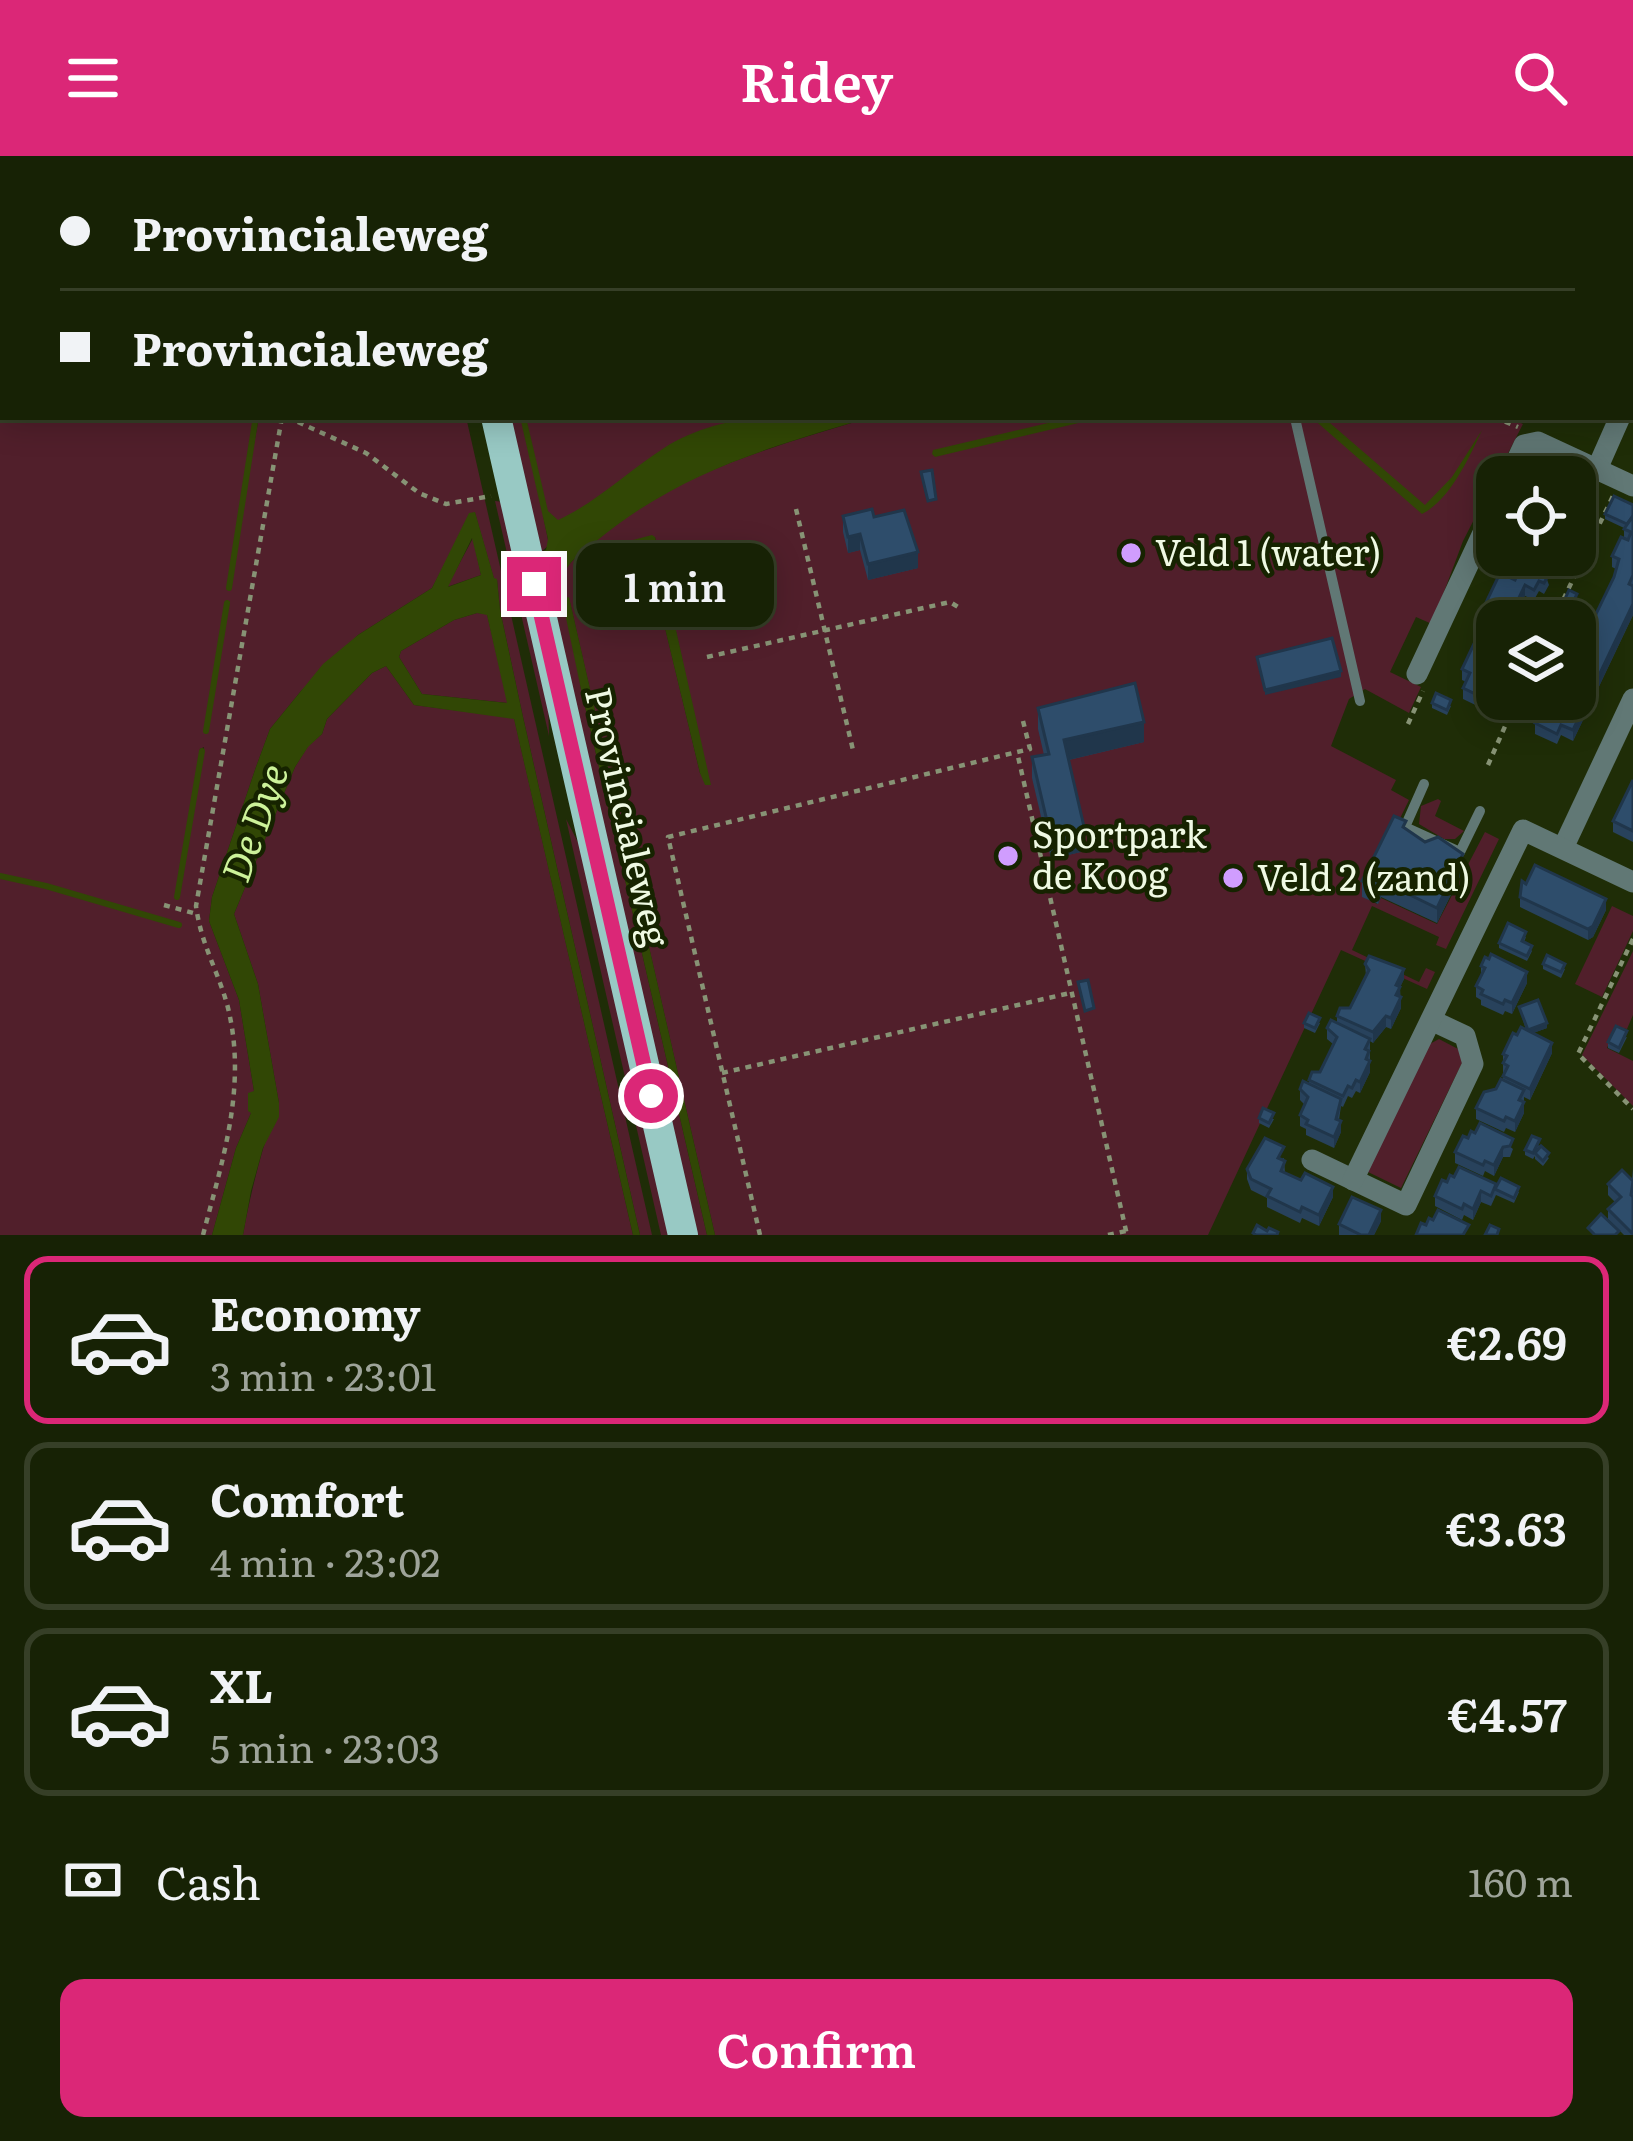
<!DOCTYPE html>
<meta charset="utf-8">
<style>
body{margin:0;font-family:Literata,serif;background:#202a0f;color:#f1f3f6;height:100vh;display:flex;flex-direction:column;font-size:45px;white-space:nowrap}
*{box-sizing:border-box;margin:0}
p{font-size:39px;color:#9ea49a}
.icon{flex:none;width:66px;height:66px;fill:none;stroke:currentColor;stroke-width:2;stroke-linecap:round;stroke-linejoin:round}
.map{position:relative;height:1079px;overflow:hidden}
.drawer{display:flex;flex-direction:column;background:#172205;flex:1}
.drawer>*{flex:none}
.banner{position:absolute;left:0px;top:0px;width:1635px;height:264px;box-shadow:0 6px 30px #0003,0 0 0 3px #363f27;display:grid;align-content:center;height:264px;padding:0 60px;background:#172205}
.fabs{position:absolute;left:1476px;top:300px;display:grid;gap:24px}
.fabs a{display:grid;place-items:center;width:120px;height:120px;border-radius:24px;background:#172205;box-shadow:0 6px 30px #0003,0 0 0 3px #363f27;font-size:60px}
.end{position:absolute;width:54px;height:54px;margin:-27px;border:15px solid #db2777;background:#fff;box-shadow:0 0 0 6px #fff}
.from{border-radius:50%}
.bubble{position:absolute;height:84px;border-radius:24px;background:#172205;box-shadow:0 6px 30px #0003,0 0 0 3px #363f27;font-size:39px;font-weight:600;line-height:84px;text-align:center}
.banner b{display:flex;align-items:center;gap:42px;height:114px;font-size:45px}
.banner b+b{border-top:3px solid #363f27}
.banner i{width:30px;height:30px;background:#f1f3f6}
ul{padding:21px 0 0;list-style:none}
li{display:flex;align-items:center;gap:36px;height:168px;margin:0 24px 18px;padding:0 36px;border:6px solid #363f27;border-radius:24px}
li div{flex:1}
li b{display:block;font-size:45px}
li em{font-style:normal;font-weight:600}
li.active{border-color:#db2777}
li>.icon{width:108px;height:108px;stroke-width:1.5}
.pay{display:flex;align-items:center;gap:30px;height:132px;padding:0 60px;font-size:45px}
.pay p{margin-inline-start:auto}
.button{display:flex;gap:24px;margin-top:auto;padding:24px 60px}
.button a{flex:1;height:138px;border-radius:24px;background:#db2777;color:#fff;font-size:48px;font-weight:600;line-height:138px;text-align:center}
header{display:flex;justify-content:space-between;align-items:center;height:156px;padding:0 60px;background:#db2777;color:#fff;font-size:54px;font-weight:600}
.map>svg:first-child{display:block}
.green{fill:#511f2b;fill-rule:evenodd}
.water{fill:#314705;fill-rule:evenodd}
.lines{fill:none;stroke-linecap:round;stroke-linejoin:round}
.stream{stroke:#314705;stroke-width:6}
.path{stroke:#879375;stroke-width:4.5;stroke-dasharray:6 6;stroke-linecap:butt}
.service{stroke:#617875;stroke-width:10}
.minor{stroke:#617875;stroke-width:21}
.primary{stroke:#98c9c4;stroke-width:30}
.wall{fill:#28425c}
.shaded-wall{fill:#20364b}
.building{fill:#2e4d6b;stroke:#20364b;stroke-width:3}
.route{stroke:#db2777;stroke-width:15}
.poi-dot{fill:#d09dfe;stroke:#162300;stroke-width:4.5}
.labels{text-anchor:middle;stroke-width:9;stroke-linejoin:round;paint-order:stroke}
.poi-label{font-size:36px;fill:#eff9e3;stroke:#162300;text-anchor:start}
.street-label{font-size:36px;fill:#eff9e3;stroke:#162300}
.water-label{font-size:39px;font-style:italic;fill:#ccf299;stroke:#162300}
</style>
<header><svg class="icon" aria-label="menu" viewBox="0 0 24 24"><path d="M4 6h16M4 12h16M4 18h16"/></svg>Ridey<svg class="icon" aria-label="search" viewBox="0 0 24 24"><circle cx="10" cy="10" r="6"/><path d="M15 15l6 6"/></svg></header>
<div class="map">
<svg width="1633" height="1079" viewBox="0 0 1633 1079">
<rect width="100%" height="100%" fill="#1f2d07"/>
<g class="green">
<path d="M0,0H391V3H3V261H255L227,433L259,261H466L652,1079H640L523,561L500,454L497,424L494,423L475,357L470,360L432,432L358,479L301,535L270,573L256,611L212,741L209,765L239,844L254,935L251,957L236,992L212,1079H0ZM204,591L180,738L177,739L200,593Z"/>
<path d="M448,0H1408L1406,3Z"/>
<path d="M1451,0H1633V8L1632,3H1449Z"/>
<path d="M507,261H829L558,373L543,359L549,389L541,396Z"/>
<path d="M871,261H1507L1523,268L1463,385L1432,468L1416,461L1390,516L1421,531L1409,557L1365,533L1349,543L1331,590L1396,624L1391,634L1409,644L1362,740L1377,748L1381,742L1437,768L1485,676L1499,683L1446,793L1436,789L1439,781L1372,750L1352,794L1419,826L1426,812L1435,816L1427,833L1341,794L1208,1079H715L569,442L581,533L707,1079H693L541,413L564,414C642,326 762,294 871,261ZM655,381L710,629L700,617L648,401L636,393Z"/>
<path d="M495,345L504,346L548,543L549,580Z"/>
<path d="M473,382L481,419L447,431Z"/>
<path d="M477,457L487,458L508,547L422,538L399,501L401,495L454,464Z"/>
<path d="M386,510L414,549L514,562L633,1079H243C248,1050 255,1021 263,993C268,976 279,964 279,947L258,828L234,758L295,611L308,590L322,578L327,563L372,517Z"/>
<path d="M1438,643L1441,645L1435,660L1464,675L1455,683H1444L1419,668L1421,650Z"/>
<path d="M566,663L583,696L670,1079H661Z"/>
<path d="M1612,750L1633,760V775L1602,841L1575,828Z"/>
<path d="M1633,795V859L1627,873L1616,871L1607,892L1633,905V950L1582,899Z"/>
<path d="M1439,883L1460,894L1462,907L1401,1032L1366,1015L1426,890Z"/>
</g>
<g class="water">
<path d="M520,261H526L548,355L558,364C597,346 628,315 664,292C727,252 800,261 871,261C767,292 679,316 594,387C582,397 566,406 564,421L557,423L554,411L544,412L541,396L546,394L548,383Z"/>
<path d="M1074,261H1104L935,301L932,298L933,294Z"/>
<path d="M1311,261H1323L1425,349L1452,321L1482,274C1469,302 1450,344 1422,358Z"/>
<path d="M475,356L494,422L497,423L500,454L523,561L640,1079H633L514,563L414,549L386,510L372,517L327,563L322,578L308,591L295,611L234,758L258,828L279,947V961L263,992L251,1035L243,1079H212L236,992L251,957L248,955V937L254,935L239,844L209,765L212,741L256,611L270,573L323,508L358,479L432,432L469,357ZM472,382L481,419L448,431ZM477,457L487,459L507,547L422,538L399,501L401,495L454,464Z"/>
<path d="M652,379L655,381L711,629H705L700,617L648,402L635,392L633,384Z"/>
<path d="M569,441L715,1079H707L581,533L562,443Z"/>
</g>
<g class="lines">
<g class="stream">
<path d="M0,30L3,32"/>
<path d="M229,432L255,266"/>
<path d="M206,575L227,447"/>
<path d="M0,720L46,730L179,769"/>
<path d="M177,741L202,595"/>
</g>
<g class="path">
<path d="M562,0V3"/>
<path d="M287,261L366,297L419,337L446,348L491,340"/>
<path d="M1494,261L1518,271"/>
<path d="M796,353L853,594"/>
<path d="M1553,465L1613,340"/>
<path d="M707,501L950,446L958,451"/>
<path d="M1023,565L1030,593L1017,596L1127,1079"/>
<path d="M1408,568L1423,535"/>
<path d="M1488,609L1517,543"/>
<path d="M164,749L197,758"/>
<path d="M1633,783L1578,898L1633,953"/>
<path d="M722,917L1070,837"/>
<path d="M203,1079C223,1002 248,928 227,848C217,813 201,788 196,750L282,261"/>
<path d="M760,1079L668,681L1017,596"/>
<path d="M1108,1079L1126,1075"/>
</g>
<g class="service">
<path d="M1295,262L1360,545"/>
<path d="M1424,628L1405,671L1460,696L1480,655"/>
</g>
<g class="minor">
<path d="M1632,234L1633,232"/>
<path d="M1597,313L1620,261"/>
<path d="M1509,321L1524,289L1538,286L1633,330"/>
<path d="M1417,518L1497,347"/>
<path d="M1563,692L1633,543"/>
<path d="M1312,1004L1406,1049L1473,908L1465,880L1433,865"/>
<path d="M1353,1024L1523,674L1633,726"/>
</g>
<g class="primary">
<path d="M437,0L438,3"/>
<path d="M496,261L683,1079"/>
</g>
</g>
<g class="wall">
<path d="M1554,306L1587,322V333L1583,341L1575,337V321H1547Z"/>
<path d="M1633,349V459L1573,585L1561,579L1557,588L1535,578V567L1544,555V548L1575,543L1616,413L1612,411V400L1624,382V372L1605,363V358Z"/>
<path d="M843,360L918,412L868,424L860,394L848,397L843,376Z"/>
<path d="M1516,399H1553L1544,415L1549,429L1544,438L1539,435L1534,444L1525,440L1497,465L1488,555L1463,543V532L1466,526L1462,524V513L1488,479L1492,471L1482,466V455L1515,424L1519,415L1514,413Z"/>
<path d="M1432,547L1451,550L1447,559L1432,552Z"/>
<path d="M1038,552L1144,586L1069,604L1085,695L1051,703L1032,622V601L1044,599L1038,573Z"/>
<path d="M1633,624V686L1613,676V665Z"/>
<path d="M1406,673L1463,714L1437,767L1381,741L1378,748L1362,741V725Z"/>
<path d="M1526,728L1606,754L1593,781L1588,784L1520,751V741Z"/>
<path d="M1526,781L1524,786L1532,795L1527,805L1499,792V787Z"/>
<path d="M1365,808L1404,823L1400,831L1401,852L1391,873L1386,871L1373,887L1370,885V916L1360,937L1356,935L1352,942L1348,940L1343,951L1341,950L1339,964L1341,976L1334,992L1306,979V973L1300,970V959L1305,949L1300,944V933L1309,928V924L1320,916L1333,888L1327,883V872L1337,867V860L1350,852L1366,820Z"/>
<path d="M1543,808L1565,813L1561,822L1543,813Z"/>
<path d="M1481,810L1527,827L1512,858L1505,855L1503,859L1481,849V844L1476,841V830L1481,820Z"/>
<path d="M1519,851L1547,872L1533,877L1552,897L1530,944L1524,941V957L1515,976L1506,972L1504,976L1476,963V952L1496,933L1503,924V898L1517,879L1526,874Z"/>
<path d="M1304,867H1320L1315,877L1304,872Z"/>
<path d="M1627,881L1619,897L1608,892V886Z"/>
<path d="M1259,962L1274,963L1269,972L1259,967Z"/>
<path d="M1480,967L1513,993L1510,1001H1503L1494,1020L1485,1015L1483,1020L1455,1007V996L1468,982L1475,977Z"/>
<path d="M1540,989L1537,994L1549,1002L1543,1010L1535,1003V1000L1533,1003L1525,999V994Z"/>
<path d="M1284,1002L1285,1017L1333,1041L1319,1070L1302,1062L1300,1067L1267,1051V1042L1251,1034L1247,1023V1013Z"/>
<path d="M1633,1013V1079H1624L1608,1063V1053L1615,1046L1608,1039V1028L1632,1024Z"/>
<path d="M1454,1021L1496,1028L1519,1036L1514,1047L1496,1039L1491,1050L1481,1046L1473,1064L1464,1059L1462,1064L1435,1050V1040L1447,1026Z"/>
<path d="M1381,1065L1374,1079H1339V1068Z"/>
</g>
<g class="shaded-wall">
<path d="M860,378V394L848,397V381Z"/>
<path d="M918,396V412L868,424V408Z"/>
<path d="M1547,399H1553L1539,424V413Z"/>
<path d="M1525,429V440L1513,465H1508Z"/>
<path d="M1633,448V459L1573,585V574Z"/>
<path d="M1341,515V521L1265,539V534Z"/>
<path d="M1497,525V536L1488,555V544Z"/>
<path d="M1144,566V586L1064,605V584Z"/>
<path d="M1085,675V695L1051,703V682Z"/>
<path d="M1463,698V714L1437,767V752Z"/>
<path d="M1381,725V741L1378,748V733Z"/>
<path d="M1606,743V754L1593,781L1588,784V773Z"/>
<path d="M1404,813V823L1398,836L1400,831V842L1396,849V829Z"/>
<path d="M1527,816V827L1512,858V847Z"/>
<path d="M1401,841V852L1391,873V862Z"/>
<path d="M1386,860V871L1373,887V876Z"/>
<path d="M1547,867V872L1528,879V874Z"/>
<path d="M1552,887V897L1530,944V933Z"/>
<path d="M1370,905V916L1360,937V926Z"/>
<path d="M1524,946V957L1515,976V965Z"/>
<path d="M1341,965V976L1334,992V981Z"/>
<path d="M1503,991V1001L1494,1020V1009Z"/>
<path d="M1333,1031V1041L1319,1070V1059Z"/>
<path d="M1481,1035V1046L1473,1064V1053Z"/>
<path d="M1381,1054V1065L1374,1079H1369Z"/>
</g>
<g class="building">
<path d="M1633,79V129L1632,131V80Z"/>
<path d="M1554,306L1587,322L1583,330L1575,326V321H1547Z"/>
<path d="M932,314L936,343L928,345L921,316Z"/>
<path d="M1614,340L1633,349V360L1627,368L1605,358Z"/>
<path d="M872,353L874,361L904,354L918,396L868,408L860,378L848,381L843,360Z"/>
<path d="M1633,360V419L1629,428L1633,430V448L1573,574L1561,569L1557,578L1535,567L1546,552L1544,548L1546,543H1575V501L1614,421L1619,403L1612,400L1621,381L1628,384L1631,376L1624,373Z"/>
<path d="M1516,399H1547L1539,413L1549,418L1544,427L1539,425L1534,434L1525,429L1508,465H1497V504L1495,508L1497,509V525L1488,544L1463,532L1470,517L1462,513L1480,475L1488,479L1496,462L1482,455L1500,417L1515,424L1523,406L1514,402Z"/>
<path d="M1569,434L1577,438L1566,461L1558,458Z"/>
<path d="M1332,482L1341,515L1265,534L1257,501Z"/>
<path d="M1135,527L1144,566L1064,584L1085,675L1051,682L1032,601L1049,598L1038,552Z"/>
<path d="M1436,537L1451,544L1447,554L1432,547Z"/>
<path d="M1517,543H1527L1517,564L1509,560Z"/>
<path d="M1633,624V675L1613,665Z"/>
<path d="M1394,660L1406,665L1403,671L1425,686L1438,681L1463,698L1437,752L1381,725L1378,733L1362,725Z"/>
<path d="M1535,709L1606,743L1593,770L1588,773L1520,741L1522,725L1526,728Z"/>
<path d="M1508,767L1526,776L1522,785L1532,790L1527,800L1499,787Z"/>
<path d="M1491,798L1527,816L1512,847L1505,844L1503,848L1481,838L1483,834L1476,830L1485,812L1481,810L1485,801L1489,803Z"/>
<path d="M1547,799L1565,808L1561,816L1543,808Z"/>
<path d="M1369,800L1404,813L1396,829L1400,831L1396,839L1401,841L1391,862L1386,860L1373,876L1337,860L1340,852H1350L1369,814L1365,808Z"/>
<path d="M1088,824L1094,852L1085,855L1078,826Z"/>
<path d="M1538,844L1547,867L1528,874L1519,851Z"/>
<path d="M1309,857L1320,862L1315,872L1304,867Z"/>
<path d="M1331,864L1370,883L1365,893L1369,895L1366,903L1370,905L1360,926L1356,924L1352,932L1348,930L1343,940L1309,924L1312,916H1320L1337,881L1327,872Z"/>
<path d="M1616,870L1627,875L1619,892L1608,886Z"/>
<path d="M1521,871L1552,887L1530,933L1503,920L1508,910L1503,907L1507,900L1503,898L1513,877L1517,879Z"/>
<path d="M1501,923L1524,934L1519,944L1524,946L1515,965L1506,961L1504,965L1476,952L1484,936L1496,933Z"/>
<path d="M1303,925L1341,943L1336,963L1341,965L1334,981L1306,968L1308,964L1300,959L1308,941L1300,933Z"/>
<path d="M1263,952L1274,957L1269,967L1259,962Z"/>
<path d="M1480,967L1513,983L1510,990L1503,991L1494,1009L1485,1005L1483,1009L1455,996L1463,980L1468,982L1471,975L1475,977Z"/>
<path d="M1532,980L1540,983L1533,997L1525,994Z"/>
<path d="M1265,982L1284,991L1278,1002L1285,1005L1281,1015L1301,1024L1305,1017L1333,1031L1319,1059L1302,1051L1300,1056L1267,1040L1271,1033L1251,1023L1247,1013Z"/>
<path d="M1541,990L1549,997L1543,1005L1535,997Z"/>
<path d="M1459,1011L1496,1028L1491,1040L1481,1035L1473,1053L1464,1048L1462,1053L1435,1040L1442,1024L1447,1026L1450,1019L1454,1021Z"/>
<path d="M1622,1014L1633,1025L1631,1039L1633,1041V1078L1608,1053L1621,1041L1608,1028Z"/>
<path d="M1501,1022L1519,1031L1514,1042L1495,1033Z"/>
<path d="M1352,1041L1381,1054L1369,1079H1361L1339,1068Z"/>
<path d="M1438,1054L1469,1069L1463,1079H1416L1421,1067L1426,1069L1429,1062L1433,1064Z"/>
<path d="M1601,1058L1619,1075L1615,1079H1595L1588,1072Z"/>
<path d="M1257,1069L1267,1075L1269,1072L1278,1076L1277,1079H1256L1253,1077Z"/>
<path d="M1490,1069L1499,1073L1497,1079H1485Z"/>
</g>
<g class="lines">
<path class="route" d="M534,428L651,940"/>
</g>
<g class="poi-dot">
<circle cx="1131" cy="397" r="12"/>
<circle cx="1008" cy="700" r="12"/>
<circle cx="1233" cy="722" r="12"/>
</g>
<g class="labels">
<g class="poi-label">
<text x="1155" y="410">Veld 1 (water)</text>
<text x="1032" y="692">Sportpark<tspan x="1032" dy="41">de Koog</tspan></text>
<text x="1257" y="735">Veld 2 (zand)</text>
</g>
<g class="street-label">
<text transform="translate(627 661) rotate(77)" y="13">Provincialeweg</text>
</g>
<g class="water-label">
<text transform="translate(255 667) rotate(-70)" y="14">De Dye</text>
</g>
</g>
</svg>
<div class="fabs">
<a><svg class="icon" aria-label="locate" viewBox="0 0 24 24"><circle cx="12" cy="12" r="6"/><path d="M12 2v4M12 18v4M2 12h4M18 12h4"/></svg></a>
<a><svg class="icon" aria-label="layers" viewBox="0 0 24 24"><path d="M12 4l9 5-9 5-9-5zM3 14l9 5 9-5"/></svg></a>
</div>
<i class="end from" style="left:651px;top:940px"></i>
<i class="end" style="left:534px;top:428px"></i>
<div class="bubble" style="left:576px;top:387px;width:198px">1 min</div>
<div class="banner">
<b><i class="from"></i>Provincialeweg</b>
<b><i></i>Provincialeweg</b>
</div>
</div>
<section class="drawer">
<ul>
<li class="active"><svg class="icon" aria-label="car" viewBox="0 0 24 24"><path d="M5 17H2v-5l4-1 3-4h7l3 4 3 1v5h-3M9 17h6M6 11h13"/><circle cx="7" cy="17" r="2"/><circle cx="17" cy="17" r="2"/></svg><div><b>Economy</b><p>3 min · 23:01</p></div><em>€2.69</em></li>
<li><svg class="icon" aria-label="car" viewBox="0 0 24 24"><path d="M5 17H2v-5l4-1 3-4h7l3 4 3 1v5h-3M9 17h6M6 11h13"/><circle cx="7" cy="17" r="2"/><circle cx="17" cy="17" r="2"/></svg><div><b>Comfort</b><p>4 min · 23:02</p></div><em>€3.63</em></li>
<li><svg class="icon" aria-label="car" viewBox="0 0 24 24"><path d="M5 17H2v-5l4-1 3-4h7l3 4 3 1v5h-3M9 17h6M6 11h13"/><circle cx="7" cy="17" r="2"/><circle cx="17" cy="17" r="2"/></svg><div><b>XL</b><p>5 min · 23:03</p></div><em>€4.57</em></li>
</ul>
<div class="pay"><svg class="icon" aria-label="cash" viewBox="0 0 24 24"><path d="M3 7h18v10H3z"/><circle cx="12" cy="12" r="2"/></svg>Cash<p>160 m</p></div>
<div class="button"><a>Confirm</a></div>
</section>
